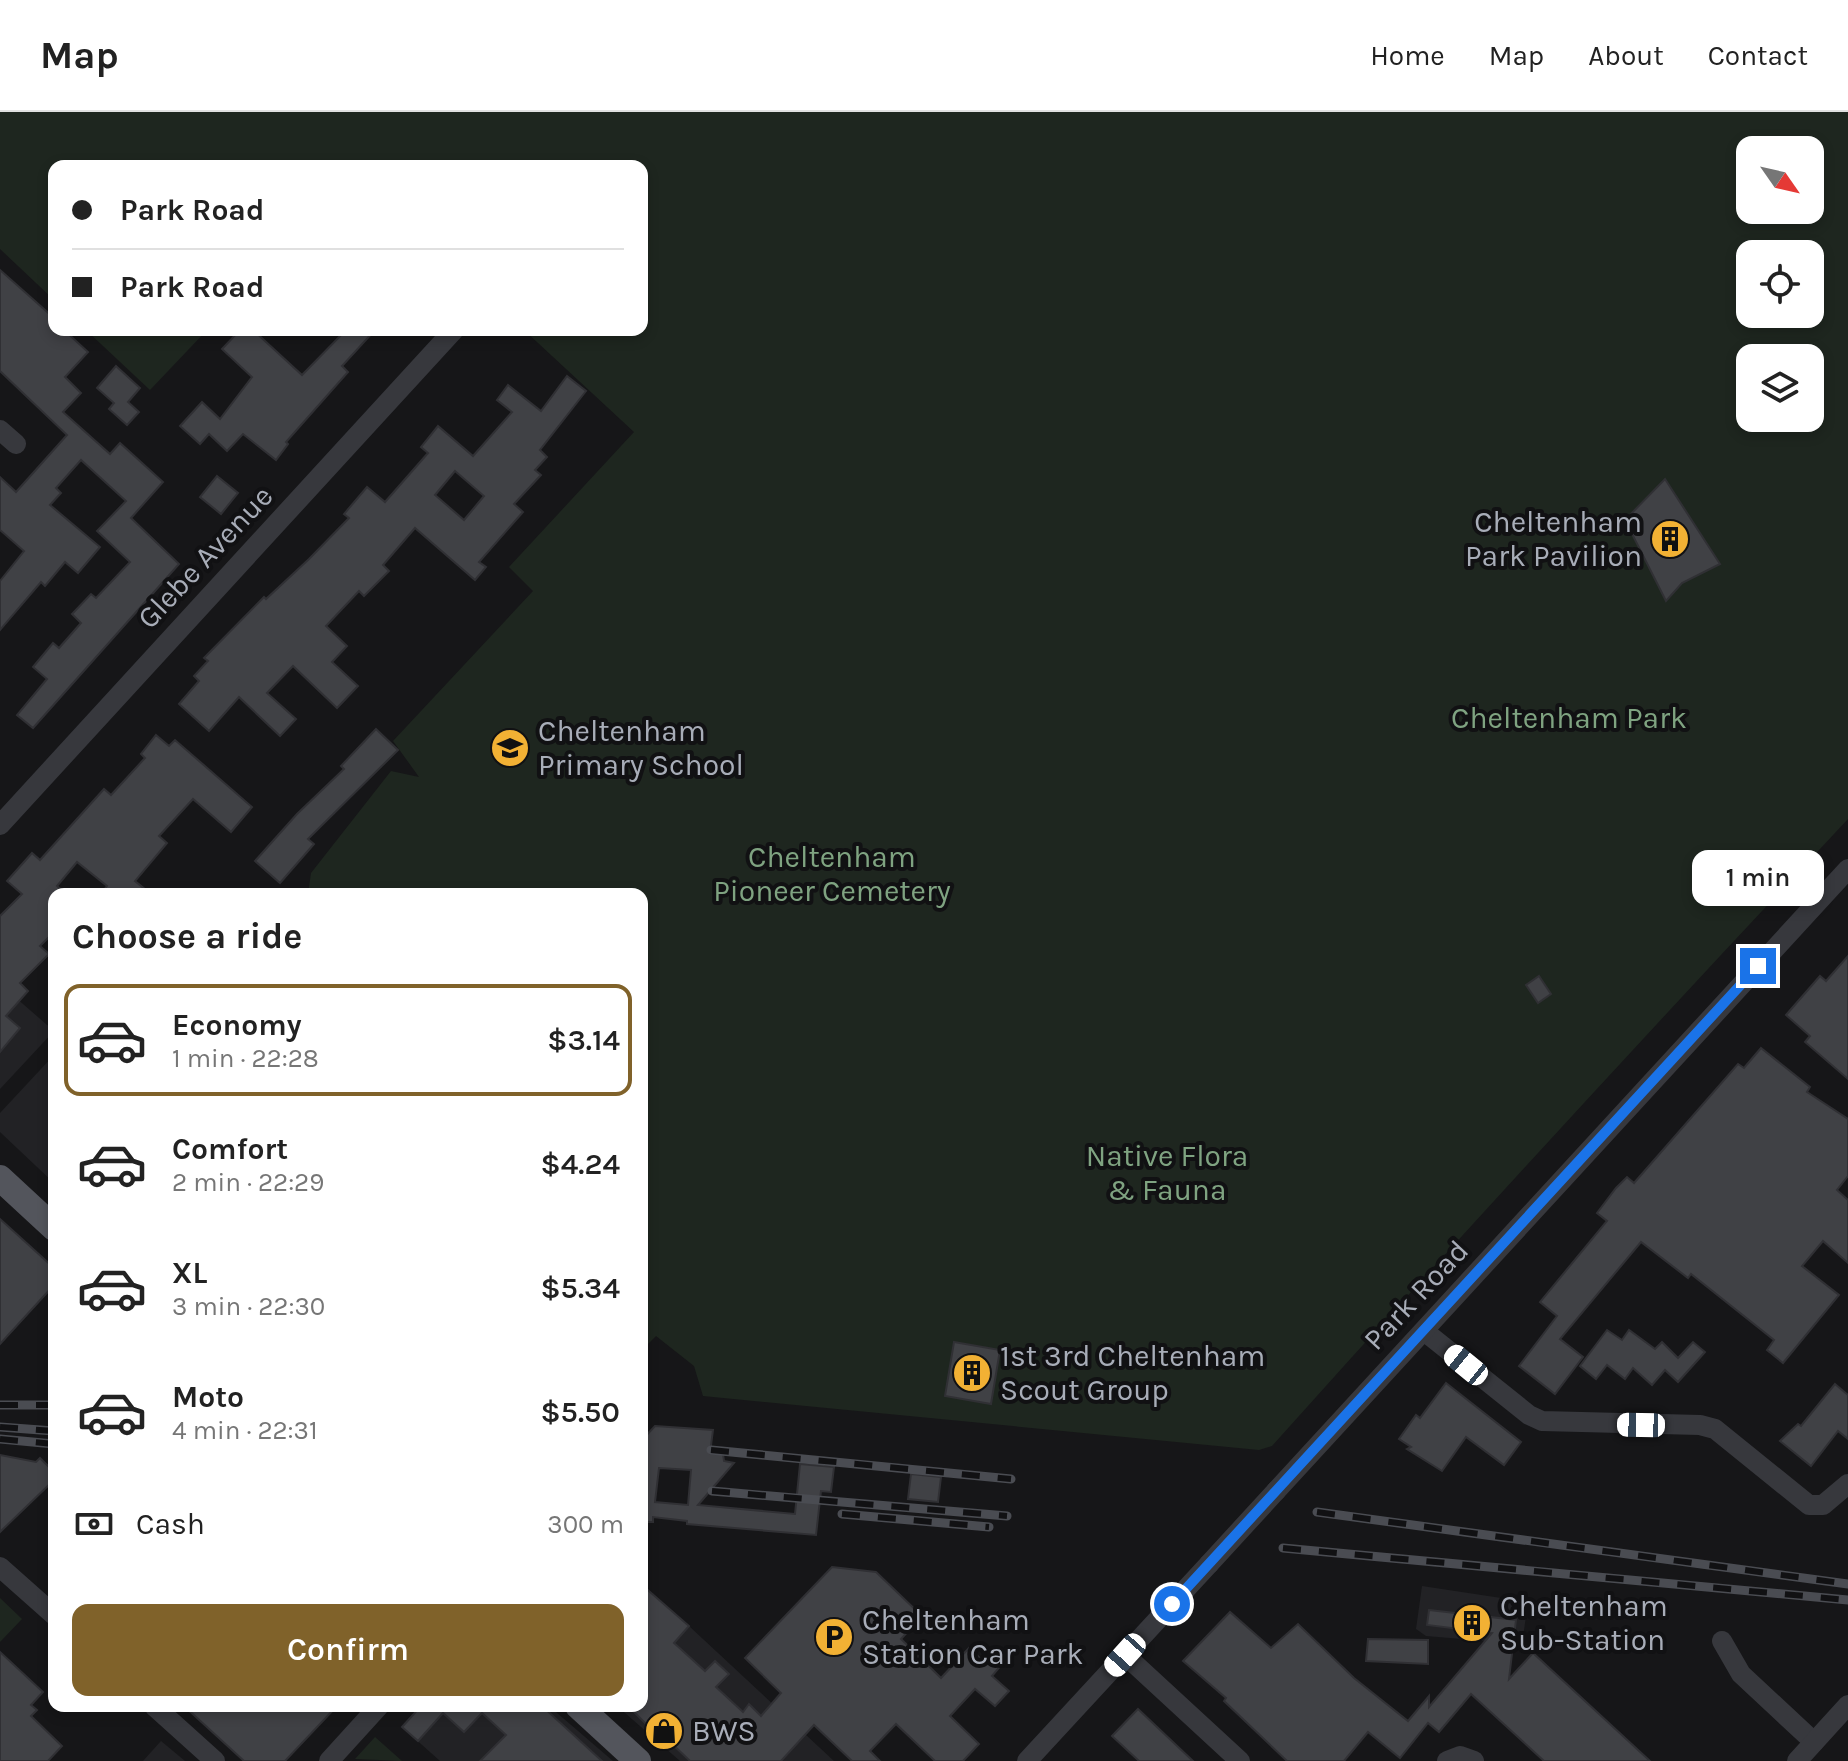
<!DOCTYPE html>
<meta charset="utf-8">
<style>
body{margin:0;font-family:Karla,sans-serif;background:#f2f2f2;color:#222;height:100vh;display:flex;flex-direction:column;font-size:30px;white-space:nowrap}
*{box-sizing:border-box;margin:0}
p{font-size:26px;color:#767676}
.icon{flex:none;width:44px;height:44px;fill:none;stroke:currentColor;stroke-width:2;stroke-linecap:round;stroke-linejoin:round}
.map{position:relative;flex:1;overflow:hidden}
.details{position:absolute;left:48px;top:776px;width:600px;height:824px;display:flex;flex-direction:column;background:#fff;border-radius:16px;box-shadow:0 4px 12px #0003}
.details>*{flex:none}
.banner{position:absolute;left:48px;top:48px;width:600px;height:176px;border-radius:16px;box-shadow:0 4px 12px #0003;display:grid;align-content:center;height:176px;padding:0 24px;background:#fff}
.needle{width:52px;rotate:124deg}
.tools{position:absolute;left:1736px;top:24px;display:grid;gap:16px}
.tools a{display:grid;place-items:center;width:88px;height:88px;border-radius:16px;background:#fff;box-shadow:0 4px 12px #0003;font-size:40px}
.end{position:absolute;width:36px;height:36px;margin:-18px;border:10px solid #1a73e8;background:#fff;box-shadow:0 0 0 4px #fff}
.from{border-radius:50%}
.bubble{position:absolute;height:56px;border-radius:16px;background:#fff;box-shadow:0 4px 12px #0003;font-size:26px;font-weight:600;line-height:56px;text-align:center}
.car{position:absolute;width:24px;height:48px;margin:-24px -12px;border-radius:10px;box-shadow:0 0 6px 2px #0007;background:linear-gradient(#fff 24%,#345 0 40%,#fff 0 76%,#345 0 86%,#fff 0)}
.banner b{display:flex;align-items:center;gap:28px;height:76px;font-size:30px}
.banner b+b{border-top:2px solid #e0e0e0}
.banner i{width:20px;height:20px;background:#222}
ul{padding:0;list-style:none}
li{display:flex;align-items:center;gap:24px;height:112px;margin:0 16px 12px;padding:0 8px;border:4px solid transparent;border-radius:16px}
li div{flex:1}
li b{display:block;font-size:30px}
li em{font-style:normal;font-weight:600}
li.current{border-color:#80622a}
li>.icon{width:72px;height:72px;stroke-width:1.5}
h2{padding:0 24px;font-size:36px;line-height:96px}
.pay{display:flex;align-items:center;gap:20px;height:88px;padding:0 24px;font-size:30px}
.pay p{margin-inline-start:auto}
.cta{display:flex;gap:16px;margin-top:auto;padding:16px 24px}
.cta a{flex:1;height:92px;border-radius:16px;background:#80622a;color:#fff;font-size:32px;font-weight:600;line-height:92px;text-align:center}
header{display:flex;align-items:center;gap:48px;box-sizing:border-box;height:112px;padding:0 40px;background:#fff;border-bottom:2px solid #e0e0e0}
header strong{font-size:38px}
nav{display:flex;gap:44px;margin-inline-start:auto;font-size:28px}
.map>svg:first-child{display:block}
.built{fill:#222225}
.green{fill:#1e261f;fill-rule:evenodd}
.building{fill:#404145;stroke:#303034;stroke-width:2;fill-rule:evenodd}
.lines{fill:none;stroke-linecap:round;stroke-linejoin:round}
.minor{stroke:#37383d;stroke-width:20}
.major{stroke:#53555c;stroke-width:26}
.rail-casing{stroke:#4a4c52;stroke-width:9}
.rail{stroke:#111113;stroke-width:6;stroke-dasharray:18;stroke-linecap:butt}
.minor-bridge{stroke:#37383d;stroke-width:20}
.route{stroke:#1a73e8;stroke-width:10}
.labels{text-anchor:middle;stroke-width:8;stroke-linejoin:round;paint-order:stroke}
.poi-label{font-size:30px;fill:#a8adb8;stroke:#111113;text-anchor:start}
.street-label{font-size:30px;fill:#a8adb8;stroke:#111113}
.park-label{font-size:30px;fill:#7fa381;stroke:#111113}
</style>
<header>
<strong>Map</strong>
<nav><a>Home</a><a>Map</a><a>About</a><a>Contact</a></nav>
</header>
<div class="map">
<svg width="1848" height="1649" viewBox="0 0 1848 1649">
<rect width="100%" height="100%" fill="#161618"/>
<g class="built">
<path d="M0,872L54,919L0,977Z"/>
<path d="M54,943V1071L0,1020V1001Z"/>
<path d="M642,1473L689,1514L834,1649H680L617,1594H642Z"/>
<path d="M1422,1474L1528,1490L1522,1532L1426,1524L1416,1517Z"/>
<path d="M421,1594H549L613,1649H440L402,1615Z"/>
<path d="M161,1629L185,1649H143Z"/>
</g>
<g class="green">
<path d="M0,0H1848V707C1654,914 1462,1122 1272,1334L1259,1338L703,1284L694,1254L656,1224L642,1238V782H308L311,761L391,659L419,665L393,629L533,479L509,455L634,320L524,218H642V54H54V188L0,137ZM1750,38H1810V98H1750ZM1750,142H1810V202H1750ZM1750,246H1810V306H1750Z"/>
<path d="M86,218H207L150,278Z"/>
<path d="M0,1486L22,1507L0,1530Z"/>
<path d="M375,1625L402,1649L355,1647Z"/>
</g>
<g class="building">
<path d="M0,158L54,206V218H64L88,240L65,265L81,281L63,300L110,342L120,331L163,370L131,406L179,452L33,616L17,603L47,567L33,555L53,531L59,536L81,511L72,502L91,482L96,486L130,450L97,419L126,389L81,348L56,376L61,381L50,393L100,435L78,461L65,450L45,474L41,470L0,518V469L24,439L0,418V365L16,380L67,323L0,259Z"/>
<path d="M240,218H253L302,263L346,218H375L342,254L348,260L286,330L288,332L276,348L243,322L227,339L209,322L200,332L180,314L202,290L220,307L252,265L222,237Z"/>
<path d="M116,254L140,276L128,290L139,300L127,313L109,297L114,291L97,276Z"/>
<path d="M567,264L586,279L540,338L547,345L535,358L541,363L514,392L523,400L479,450L486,455L475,468L415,416L383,453L389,459L364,484L359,479L326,514L347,534L332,550L358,574L337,596L293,554L267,581L296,607L280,624L239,585L209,619L179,592L199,569L194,564L208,549L204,546L264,485L266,487L309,447L349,406L344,402L367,375L385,390L428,341L421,335L438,314L473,344L512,300L497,288L508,273L541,299ZM455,359L484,384L464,408L435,383Z"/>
<path d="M217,364L238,381L221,402L200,385Z"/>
<path d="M1665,367L1720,452L1682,471L1666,489L1625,408Z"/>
<path d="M376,617L398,638L308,727L314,732L280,771L255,749L297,702L344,657L341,654Z"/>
<path d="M156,623L169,634L175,628L252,695L231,720L193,687L159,724L167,731L135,769L151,782H101L107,774L77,750L57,774L66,782H54V820L40,834L49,842L20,871L28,879L6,904L20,916L0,940V804L22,782L7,769L32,741L40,748L104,677L111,683L145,646L141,642Z"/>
<path d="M1848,844V967L1805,930L1810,924L1786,903L1820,864L1826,869Z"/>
<path d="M1539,864L1551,882L1538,891L1526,873Z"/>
<path d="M1761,936L1810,975L1807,980L1848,1007V1064L1837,1078L1848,1088V1151L1823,1129L1802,1154L1839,1183L1783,1251L1767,1238L1774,1228L1691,1162L1688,1166L1641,1130L1560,1227L1583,1245L1555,1282L1519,1254L1557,1204L1540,1190L1607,1109L1597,1101L1616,1076L1627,1065L1634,1071L1738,952L1744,956Z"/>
<path d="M0,1107L54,1156V1173L0,1232Z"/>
<path d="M1607,1218L1622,1228L1629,1218L1655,1237L1662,1230L1678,1246L1693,1230L1705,1240L1678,1270L1665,1258L1652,1273L1633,1256L1625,1267L1607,1253L1596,1267L1580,1254Z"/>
<path d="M954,1230L1000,1238L991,1292L945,1284Z"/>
<path d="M1446,1271L1521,1330L1504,1353L1466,1325L1442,1359L1407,1337L1411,1335L1399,1327L1416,1303L1420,1306Z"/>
<path d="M1835,1272L1848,1283V1327L1838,1319L1811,1354L1780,1329L1798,1312L1801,1314Z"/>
<path d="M655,1314L713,1318L710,1341L723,1342L724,1349L734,1351L698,1393L795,1402L800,1352L834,1355L831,1380L821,1379L816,1423L687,1412V1409L653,1405V1410H642V1328ZM659,1356L691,1358L688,1393L655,1390Z"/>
<path d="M0,1343L36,1350L40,1346L54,1360V1368L0,1420Z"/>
<path d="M911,1362L941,1365L938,1390L908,1387Z"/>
<path d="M832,1455L876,1460L922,1504L901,1527L941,1566L969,1536L982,1548L989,1540L1003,1551L992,1564L1009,1579L995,1594L975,1577L950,1604L979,1632L963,1649H935L896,1612L870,1639L880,1649H852L814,1613L781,1649H690L668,1628L665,1631L628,1594H642V1473L689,1514L674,1531L705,1559L715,1549L729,1562L716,1575L743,1600L749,1592L761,1604L781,1581L745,1546Z"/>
<path d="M1429,1498L1516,1508L1509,1567L1533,1541L1650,1649H1544L1471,1582L1439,1620L1428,1611L1400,1646L1368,1620L1344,1649H1287L1224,1589L1226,1586L1183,1549L1230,1500L1271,1536L1298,1512L1354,1566L1408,1609L1429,1584V1595L1492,1521L1427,1513Z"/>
<path d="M1368,1527L1428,1528V1552L1366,1549Z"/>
<path d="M0,1540L43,1580L31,1593L37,1598L31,1604L62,1634L48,1649H0Z"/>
<path d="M184,1594H337L285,1649H244Z"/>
<path d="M421,1594H542L602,1649H480L506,1623L482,1601L464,1620L443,1601L418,1629L402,1615Z"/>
<path d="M1138,1597L1193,1649H1139L1112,1624Z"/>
</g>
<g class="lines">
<g class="minor">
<path d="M0,318L16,332"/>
<path d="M0,713L454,218"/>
<path d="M1424,1219L1529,1303L1542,1309L1700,1313L1715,1317L1809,1393H1823L1848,1372"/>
<path d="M1276,1379L1848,757"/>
<path d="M0,1455L54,1503"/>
<path d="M1722,1529L1741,1562L1814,1630"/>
<path d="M1125,1543L1240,1649"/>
<path d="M154,1594L215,1649"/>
<path d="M329,1649L379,1594"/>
<path d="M1027,1649L1209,1452"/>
<path d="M1447,1649L1460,1644L1474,1649"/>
<path d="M1797,1649L1848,1593"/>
</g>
<g class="major">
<path d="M0,1066L54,1116"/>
<path d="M578,1594L638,1649"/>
</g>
<defs>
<g id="rail">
<path d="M0,1293H54"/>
<path d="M0,1315L54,1319"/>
<path d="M0,1327L54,1332"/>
<path d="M711,1338L1011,1367"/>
<path d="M712,1379L1007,1404"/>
<path d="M1317,1400L1848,1472"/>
<path d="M842,1402L989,1415"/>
<path d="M1283,1436L1848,1488"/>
</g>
</defs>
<use href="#rail" class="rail-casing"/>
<use href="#rail" class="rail"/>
<path class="minor-bridge" d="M1209,1452L1276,1379"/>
</g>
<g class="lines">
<path class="route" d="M1172,1492L1758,854"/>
</g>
<defs>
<symbol id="building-disc" viewBox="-11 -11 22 22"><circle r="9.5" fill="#f2b134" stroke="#111113"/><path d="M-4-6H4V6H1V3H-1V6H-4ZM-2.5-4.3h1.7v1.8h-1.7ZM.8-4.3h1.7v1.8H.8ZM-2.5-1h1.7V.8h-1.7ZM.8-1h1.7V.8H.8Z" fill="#111"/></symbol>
<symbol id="school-disc" viewBox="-11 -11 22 22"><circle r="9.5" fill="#f2b134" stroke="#111113"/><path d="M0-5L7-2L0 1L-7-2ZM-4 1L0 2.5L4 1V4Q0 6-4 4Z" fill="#111"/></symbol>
<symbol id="parking-disc" viewBox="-11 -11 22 22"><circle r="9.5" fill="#f2b134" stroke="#111113"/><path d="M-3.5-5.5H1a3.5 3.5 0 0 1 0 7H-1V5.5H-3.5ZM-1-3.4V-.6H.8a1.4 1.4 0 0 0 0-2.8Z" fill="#111"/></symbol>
<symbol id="shop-disc" viewBox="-11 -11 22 22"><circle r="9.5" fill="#f2b134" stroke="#111113"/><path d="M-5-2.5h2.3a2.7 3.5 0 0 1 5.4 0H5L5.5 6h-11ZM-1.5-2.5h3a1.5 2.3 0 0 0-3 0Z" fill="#111"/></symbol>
</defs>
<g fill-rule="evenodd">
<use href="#building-disc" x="1648" y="405" width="44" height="44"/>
<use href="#school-disc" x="488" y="614" width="44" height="44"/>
<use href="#building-disc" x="950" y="1239" width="44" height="44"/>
<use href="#building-disc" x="1450" y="1489" width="44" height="44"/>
<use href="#parking-disc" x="812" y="1503" width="44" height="44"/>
<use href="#shop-disc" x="642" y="1597" width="44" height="44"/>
</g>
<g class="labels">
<g class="poi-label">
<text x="1642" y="420" text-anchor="end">Cheltenham<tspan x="1642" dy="34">Park Pavilion</tspan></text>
<text x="538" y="629">Cheltenham<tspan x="538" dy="34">Primary School</tspan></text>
<text x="1000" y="1254">1st 3rd Cheltenham<tspan x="1000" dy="34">Scout Group</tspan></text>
<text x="1500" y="1504">Cheltenham<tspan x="1500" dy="34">Sub-Station</tspan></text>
<text x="862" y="1518">Cheltenham<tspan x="862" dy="34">Station Car Park</tspan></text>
<text x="692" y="1629">BWS</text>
</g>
<g class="street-label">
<text transform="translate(205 445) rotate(-47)" y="10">Glebe Avenue</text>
<text transform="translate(1416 1183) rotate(-47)" y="10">Park Road</text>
</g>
<g class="park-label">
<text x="1569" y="616">Cheltenham Park</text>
<text x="832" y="755">Cheltenham<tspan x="832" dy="34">Pioneer Cemetery</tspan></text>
<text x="1167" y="1054">Native Flora<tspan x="1167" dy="34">&amp; Fauna</tspan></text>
</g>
</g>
</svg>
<div class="tools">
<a><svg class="needle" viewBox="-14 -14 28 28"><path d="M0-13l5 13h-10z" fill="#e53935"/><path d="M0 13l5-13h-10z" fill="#767676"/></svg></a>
<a><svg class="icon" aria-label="locate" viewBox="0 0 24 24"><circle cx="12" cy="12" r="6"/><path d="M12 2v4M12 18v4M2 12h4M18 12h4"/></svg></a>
<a><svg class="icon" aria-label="layers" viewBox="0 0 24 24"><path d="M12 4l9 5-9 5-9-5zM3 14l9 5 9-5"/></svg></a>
</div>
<i class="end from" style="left:1172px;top:1492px"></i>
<i class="end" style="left:1758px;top:854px"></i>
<div class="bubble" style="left:1692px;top:738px;width:132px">1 min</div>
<i class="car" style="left:1466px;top:1253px;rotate:309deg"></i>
<i class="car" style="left:1641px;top:1313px;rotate:271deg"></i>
<i class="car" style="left:1125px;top:1543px;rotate:222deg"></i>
<div class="banner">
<b><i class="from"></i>Park Road</b>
<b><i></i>Park Road</b>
</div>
<section class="details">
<h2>Choose a ride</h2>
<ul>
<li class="current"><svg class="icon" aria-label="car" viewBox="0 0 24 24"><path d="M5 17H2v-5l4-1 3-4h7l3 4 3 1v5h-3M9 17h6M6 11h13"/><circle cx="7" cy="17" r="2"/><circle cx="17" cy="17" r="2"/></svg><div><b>Economy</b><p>1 min · 22:28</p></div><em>$3.14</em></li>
<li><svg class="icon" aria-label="car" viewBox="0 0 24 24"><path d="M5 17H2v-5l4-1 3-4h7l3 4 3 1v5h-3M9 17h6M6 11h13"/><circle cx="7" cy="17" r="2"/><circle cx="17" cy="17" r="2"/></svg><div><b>Comfort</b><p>2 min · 22:29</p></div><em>$4.24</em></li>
<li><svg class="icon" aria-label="car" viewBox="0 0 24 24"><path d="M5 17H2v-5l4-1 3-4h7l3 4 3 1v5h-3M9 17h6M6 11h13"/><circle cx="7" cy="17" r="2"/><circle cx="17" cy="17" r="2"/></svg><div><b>XL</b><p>3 min · 22:30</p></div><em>$5.34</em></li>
<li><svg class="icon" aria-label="car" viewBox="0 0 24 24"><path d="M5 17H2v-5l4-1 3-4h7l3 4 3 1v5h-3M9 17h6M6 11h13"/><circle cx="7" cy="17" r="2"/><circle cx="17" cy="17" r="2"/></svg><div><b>Moto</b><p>4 min · 22:31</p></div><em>$5.50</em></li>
</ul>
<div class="pay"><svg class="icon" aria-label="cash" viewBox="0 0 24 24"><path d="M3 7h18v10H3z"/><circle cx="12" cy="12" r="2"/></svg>Cash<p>300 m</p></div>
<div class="cta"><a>Confirm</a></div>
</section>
</div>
